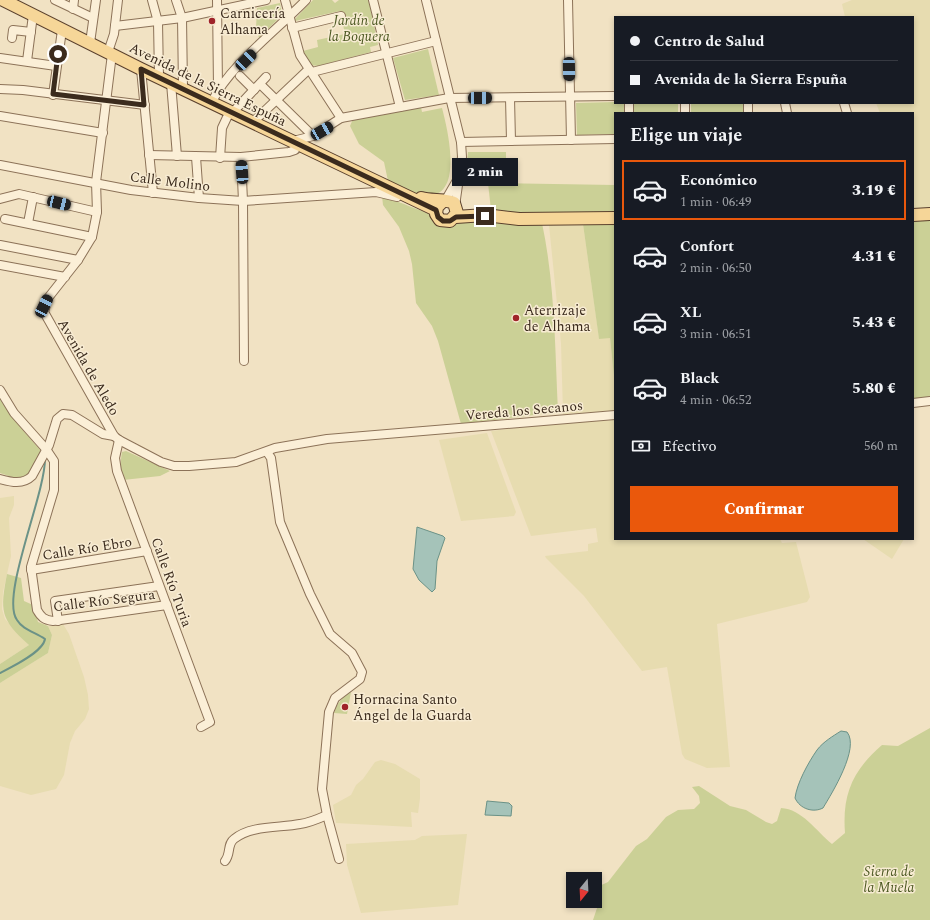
<!DOCTYPE html>
<html lang="es">
<meta charset="utf-8">
<style>
body{margin:0;font-family:Spectral,serif;background:#242831;color:#f1f3f6;height:100vh;display:flex;flex-direction:column;font-size:15px;white-space:nowrap}
*{box-sizing:border-box;margin:0}
p{font-size:13px;color:#9ea1a6}
.icon{flex:none;width:22px;height:22px;fill:none;stroke:currentColor;stroke-width:2;stroke-linecap:round;stroke-linejoin:round}
.map{position:relative;flex:1;overflow:hidden}
.sheet{position:absolute;left:614px;top:112px;width:300px;height:428px;display:flex;flex-direction:column;background:#171b24;border-radius:0px;box-shadow:0 2px 6px #0003}
.sheet>*{flex:none}
.top-card{position:absolute;left:614px;top:16px;width:300px;height:88px;border-radius:0px;box-shadow:0 2px 6px #0003;display:grid;align-content:center;height:88px;padding:0 16px;background:#171b24}
.needle{width:26px;rotate:198deg}
.fabs{position:absolute;left:566px;top:872px;display:grid;gap:8px}
.fabs a{display:grid;place-items:center;width:36px;height:36px;border-radius:0px;background:#171b24;box-shadow:0 2px 6px #0003;font-size:20px}
.end{position:absolute;width:18px;height:18px;margin:-9px;border:5px solid #3b2b1d;background:#fff;box-shadow:0 0 0 2px #fff}
.from{border-radius:50%}
.bubble{position:absolute;height:28px;border-radius:0px;background:#171b24;box-shadow:0 2px 6px #0003;font-size:13px;font-weight:800;line-height:28px;text-align:center}
.car{position:absolute;width:12px;height:24px;margin:-12px -6px;border-radius:5px;box-shadow:0 0 3px 1px #0007;background:linear-gradient(#222 24%,#8ab4d8 0 40%,#222 0 76%,#8ab4d8 0 86%,#222 0)}
.top-card b{display:flex;align-items:center;gap:14px;height:38px;font-size:15px}
.top-card b+b{border-top:1px solid #363941}
.top-card i{width:10px;height:10px;background:#f1f3f6}
ul{padding:0;list-style:none}
li{display:flex;align-items:center;gap:12px;height:60px;margin:0 8px 6px;padding:0 8px;border:2px solid transparent;border-radius:0px}
li div{flex:1}
li b{display:block;font-size:15px}
li em{font-style:normal;font-weight:800}
li.selected{border-color:#ea580c}
li>.icon{width:36px;height:36px;stroke-width:1.5}
h2{padding:0 16px;font-size:18px;line-height:48px}
.pay{display:flex;align-items:center;gap:10px;height:44px;padding:0 16px;font-size:15px}
.pay p{margin-inline-start:auto}
.primary-button{display:flex;gap:8px;margin-top:auto;padding:8px 16px}
.primary-button a{flex:1;height:46px;border-radius:0px;background:#ea580c;color:#fff;font-size:16px;font-weight:800;line-height:46px;text-align:center}
.map>svg:first-child{display:block}
.farmland{fill:#e7dcb0}
.green{fill:#cbd096}
.water{fill:#a5c3b9;stroke:#6b9287}
.lines{fill:none;stroke-linecap:round;stroke-linejoin:round}
.stream{stroke:#6b9287;stroke-width:2}
.street-casing{stroke:#8c7258;stroke-width:10}
.primary-casing{stroke:#5a402d;stroke-width:14}
.street{stroke:#fbefd7;stroke-width:8}
.primary{stroke:#f6d698;stroke-width:12}
.route{stroke:#3b2b1d;stroke-width:5}
.poi-dot{fill:#9f2429;stroke:#f8ecd3;stroke-width:1.5}
.labels{text-anchor:middle;stroke-width:3;stroke-linejoin:round;paint-order:stroke}
.poi-label{font-size:14px;fill:#3b2b1d;stroke:#f8ecd3;text-anchor:start}
.park-label{font-size:14px;font-style:italic;fill:#4d5923;stroke:#f8ecd3}
.street-label{font-size:14px;fill:#3b2b1d;stroke:#f8ecd3}
</style>
<div class="map">
<svg width="930" height="920" viewBox="0 0 930 920">
<rect width="100%" height="100%" fill="#f1e2c3"/>
<g class="farmland">
<path d="M852,0H930V210H913V113H880L876,103H913V17H845L842,4Z"/>
<path d="M583,224L599,338H610L615,386V411L563,414L561,343L549,225Z"/>
<path d="M615,420V539H780L782,543L796,542L810,597L807,602L717,624L730,767L707,768L685,759L682,754L667,667L642,671L584,596L546,558L545,556L588,551V544L598,542L596,528L531,536L491,431L549,424Z"/>
<path d="M487,433L516,512L514,516L461,521L439,440Z"/>
<path d="M14,496V505L9,518L11,556L3,592L2,609L5,619L29,645L0,664V498Z"/>
<path d="M863,539H904L892,559Z"/>
<path d="M63,624L69,634L84,677L88,695L89,709L85,719L75,731L70,743L64,775L56,789L31,795L0,786V683L48,653L52,635L48,626Z"/>
<path d="M381,760L395,764L420,779V798L418,813L411,812L412,827L336,823L333,805L351,795L356,785L363,779L375,762Z"/>
<path d="M467,834L458,905L361,913L347,865L346,844L415,840L422,836Z"/>
</g>
<g class="green">
<path d="M313,0H332L335,3L339,0H369L378,45L370,47L371,52L318,66L311,65L303,51L318,47L317,40L345,34L340,11L295,21V19Z"/>
<path d="M280,3L282,15L259,38L256,28L257,8Z"/>
<path d="M428,49L439,95L405,100L393,58Z"/>
<path d="M615,102L624,103V113H615V134L577,135L576,103Z"/>
<rect x="634" y="103" width="44" height="10"/>
<rect x="691" y="103" width="52" height="10"/>
<path d="M421,107L422,112L442,108C447,127 463,191 432,195C418,197 401,186 388,181L384,162L359,144L350,126L353,119Z"/>
<path d="M468,152H506V182L466,173Z"/>
<path d="M488,183L615,185V213L531,214L491,210Z"/>
<path d="M382,196C402,202 447,224 465,220L542,223C555,284 555,349 558,412L461,424L438,341L432,326L416,303L412,264L409,251L399,227L383,205Z"/>
<path d="M913,219H930V398L913,400Z"/>
<path d="M615,222V386L610,338L599,339L583,224V223Z"/>
<path d="M0,398L21,428L41,451L27,476L15,478L0,473Z"/>
<path d="M126,451L170,471L160,476L123,480C121,470 120,462 122,452Z"/>
<path d="M7,574L21,578L24,601L33,605L38,622L48,626L52,635L48,653L0,683V664L29,645C0,619 0,611 7,574Z"/>
<path d="M351,692L347,714L334,713C337,703 342,697 351,692Z"/>
<path d="M930,728V920H593L599,902L595,888L608,882L636,846L647,839L666,817L678,810L694,809L700,803L699,796L692,787L699,786L730,806L746,810L766,822L772,824L777,821L781,808C802,809 816,831 832,844L845,833C842,794 853,770 882,745L898,746Z"/>
</g>
<g class="water">
<path d="M417,527L443,536L445,538L437,561L435,589L432,592L419,580L413,569Z"/>
<path d="M841,731L847,732C860,748 832,793 823,808C813,813 800,809 795,798C797,783 808,763 817,750C823,742 833,736 841,731Z"/>
<path d="M487,801L509,803L512,806L511,816L485,815Z"/>
</g>
<g class="lines">
<path class="stream" d="M0,673C12,667 43,652 45,639C35,632 23,630 17,620C0,597 45,495 45,459"/>
<defs>
<g id="street">
<path d="M55,0L93,18"/>
<path d="M152,0L158,22L159,77"/>
<path d="M176,0L182,18L183,88"/>
<path d="M217,0L218,88"/>
<path d="M285,0L300,55L341,118"/>
<path d="M373,0L400,107"/>
<path d="M426,0L461,142L462,157L455,206"/>
<path d="M568,0L571,140"/>
<path d="M73,9L74,0"/>
<path d="M115,26L182,18L266,0"/>
<path d="M292,28L341,16"/>
<path d="M12,38L13,30L31,32"/>
<path d="M90,43L96,0"/>
<path d="M108,52L114,34L118,0"/>
<path d="M112,54L96,182L97,212L92,237L78,260L48,298L44,312L114,436L119,440L161,462L174,466H189L236,462L275,448L327,439L615,415"/>
<path d="M0,58L56,66"/>
<path d="M27,61L33,15"/>
<path d="M141,69L153,193"/>
<path d="M312,72L436,41"/>
<path d="M240,76L254,90"/>
<path d="M171,83L177,156"/>
<path d="M260,84L313,136"/>
<path d="M0,89L23,90L145,105"/>
<path d="M53,95L62,30"/>
<path d="M510,98L511,141"/>
<path d="M212,102C228,67 278,29 306,0"/>
<path d="M629,103V113"/>
<path d="M685,103V113"/>
<path d="M785,103L787,113"/>
<path d="M844,103L847,113"/>
<path d="M233,112L266,77"/>
<path d="M748,113V103"/>
<path d="M0,116L103,133"/>
<path d="M253,122L309,69"/>
<path d="M461,142L615,139"/>
<path d="M149,155L241,157L289,152L295,150L293,141L313,136L341,118L449,98L615,96"/>
<path d="M196,157L199,198"/>
<path d="M241,157L243,201L244,361"/>
<path d="M220,158L222,128L230,111"/>
<path d="M0,165L131,190L199,198L243,201L376,192L397,197"/>
<path d="M0,199L19,194L97,212"/>
<path d="M445,201L456,182"/>
<path d="M5,219L92,237"/>
<path d="M28,223L33,197"/>
<path d="M0,245L78,260"/>
<path d="M0,265L65,277"/>
<path d="M0,390L14,413L46,449L54,461V490L31,567L37,610C41,617 44,620 53,621L167,605"/>
<path d="M913,403L930,401"/>
<path d="M119,440L115,458L117,471L210,722L201,727"/>
<path d="M267,452L271,458L280,522L310,594L330,634L352,653L362,672L360,679L335,698L329,712L322,789L327,815L339,859"/>
<path d="M0,479C11,482 23,485 32,476L49,445L57,419L63,414L72,415L103,434L114,436"/>
<path d="M31,570L147,551"/>
<path d="M58,621L55,601L159,586"/>
<path d="M225,861C231,854 227,844 234,839C251,825 280,828 300,824C309,823 318,819 327,815"/>
</g>
<g id="primary">
<path d="M3,0L141,69L436,210"/>
<path d="M421,198C430,201 447,199 454,203L457,213L450,221L440,220L436,214L437,207L443,201"/>
<path d="M913,215L930,214"/>
<path d="M456,217L485,215L519,219L615,218"/>
</g>
</defs>
<use href="#street" class="street-casing"/>
<use href="#primary" class="primary-casing"/>
<use href="#street" class="street"/>
<use href="#primary" class="primary"/>
</g>
<g class="lines">
<path class="route" d="M58,54L53,94L144,105L141,69L436,210L438,217L443,221H450L456,217L485,216"/>
</g>
<g class="poi-dot">
<circle cx="212" cy="21" r="4"/>
<circle cx="516" cy="318" r="4"/>
<circle cx="345" cy="707" r="4"/>
</g>
<g class="labels">
<g class="poi-label">
<text x="220" y="18">Carnicería<tspan x="220" dy="16">Alhama</tspan></text>
<text x="524" y="315">Aterrizaje<tspan x="524" dy="16">de Alhama</tspan></text>
<text x="353" y="704">Hornacina Santo<tspan x="353" dy="16">Ángel de la Guarda</tspan></text>
</g>
<g class="park-label">
<text x="359" y="25">Jardín de<tspan x="359" dy="16">la Boquera</tspan></text>
<text x="889" y="876">Sierra de<tspan x="889" dy="16">la Muela</tspan></text>
</g>
<g class="street-label">
<text transform="translate(208 84) rotate(26)" y="5">Avenida de la Sierra Espuña</text>
<text transform="translate(170 181) rotate(7)" y="5">Calle Molino</text>
<text transform="translate(89 367) rotate(60)" y="5">Avenida de Aledo</text>
<text transform="translate(524 410) rotate(-5)" y="5">Vereda los Secanos</text>
<text transform="translate(87 548) rotate(-9)" y="5">Calle Río Ebro</text>
<text transform="translate(172 582) rotate(70)" y="5">Calle Río Turia</text>
<text transform="translate(104 600) rotate(-7)" y="5">Calle Río Segura</text>
</g>
</g>
</svg>
<div class="fabs">
<a><svg class="needle" viewBox="-14 -14 28 28"><path d="M0-13l5 13h-10z" fill="#e53935"/><path d="M0 13l5-13h-10z" fill="#9ea1a6"/></svg></a>
</div>
<i class="end from" style="left:58px;top:54px"></i>
<i class="end" style="left:485px;top:216px"></i>
<div class="bubble" style="left:452px;top:158px;width:66px">2 min</div>
<i class="car" style="left:246px;top:60px;rotate:45deg"></i>
<i class="car" style="left:569px;top:69px;rotate:179deg"></i>
<i class="car" style="left:480px;top:98px;rotate:89deg"></i>
<i class="car" style="left:322px;top:131px;rotate:60deg"></i>
<i class="car" style="left:242px;top:172px;rotate:356deg"></i>
<i class="car" style="left:59px;top:203px;rotate:103deg"></i>
<i class="car" style="left:44px;top:306px;rotate:26deg"></i>
<div class="top-card">
<b><i class="from"></i>Centro de Salud</b>
<b><i></i>Avenida de la Sierra Espuña</b>
</div>
<section class="sheet">
<h2>Elige un viaje</h2>
<ul>
<li class="selected"><svg class="icon" aria-label="car" viewBox="0 0 24 24"><path d="M5 17H2v-5l4-1 3-4h7l3 4 3 1v5h-3M9 17h6M6 11h13"/><circle cx="7" cy="17" r="2"/><circle cx="17" cy="17" r="2"/></svg><div><b>Económico</b><p>1 min · 06:49</p></div><em>3.19 €</em></li>
<li><svg class="icon" aria-label="car" viewBox="0 0 24 24"><path d="M5 17H2v-5l4-1 3-4h7l3 4 3 1v5h-3M9 17h6M6 11h13"/><circle cx="7" cy="17" r="2"/><circle cx="17" cy="17" r="2"/></svg><div><b>Confort</b><p>2 min · 06:50</p></div><em>4.31 €</em></li>
<li><svg class="icon" aria-label="car" viewBox="0 0 24 24"><path d="M5 17H2v-5l4-1 3-4h7l3 4 3 1v5h-3M9 17h6M6 11h13"/><circle cx="7" cy="17" r="2"/><circle cx="17" cy="17" r="2"/></svg><div><b>XL</b><p>3 min · 06:51</p></div><em>5.43 €</em></li>
<li><svg class="icon" aria-label="car" viewBox="0 0 24 24"><path d="M5 17H2v-5l4-1 3-4h7l3 4 3 1v5h-3M9 17h6M6 11h13"/><circle cx="7" cy="17" r="2"/><circle cx="17" cy="17" r="2"/></svg><div><b>Black</b><p>4 min · 06:52</p></div><em>5.80 €</em></li>
</ul>
<div class="pay"><svg class="icon" aria-label="cash" viewBox="0 0 24 24"><path d="M3 7h18v10H3z"/><circle cx="12" cy="12" r="2"/></svg>Efectivo<p>560 m</p></div>
<div class="primary-button"><a>Confirmar</a></div>
</section>
</div>
